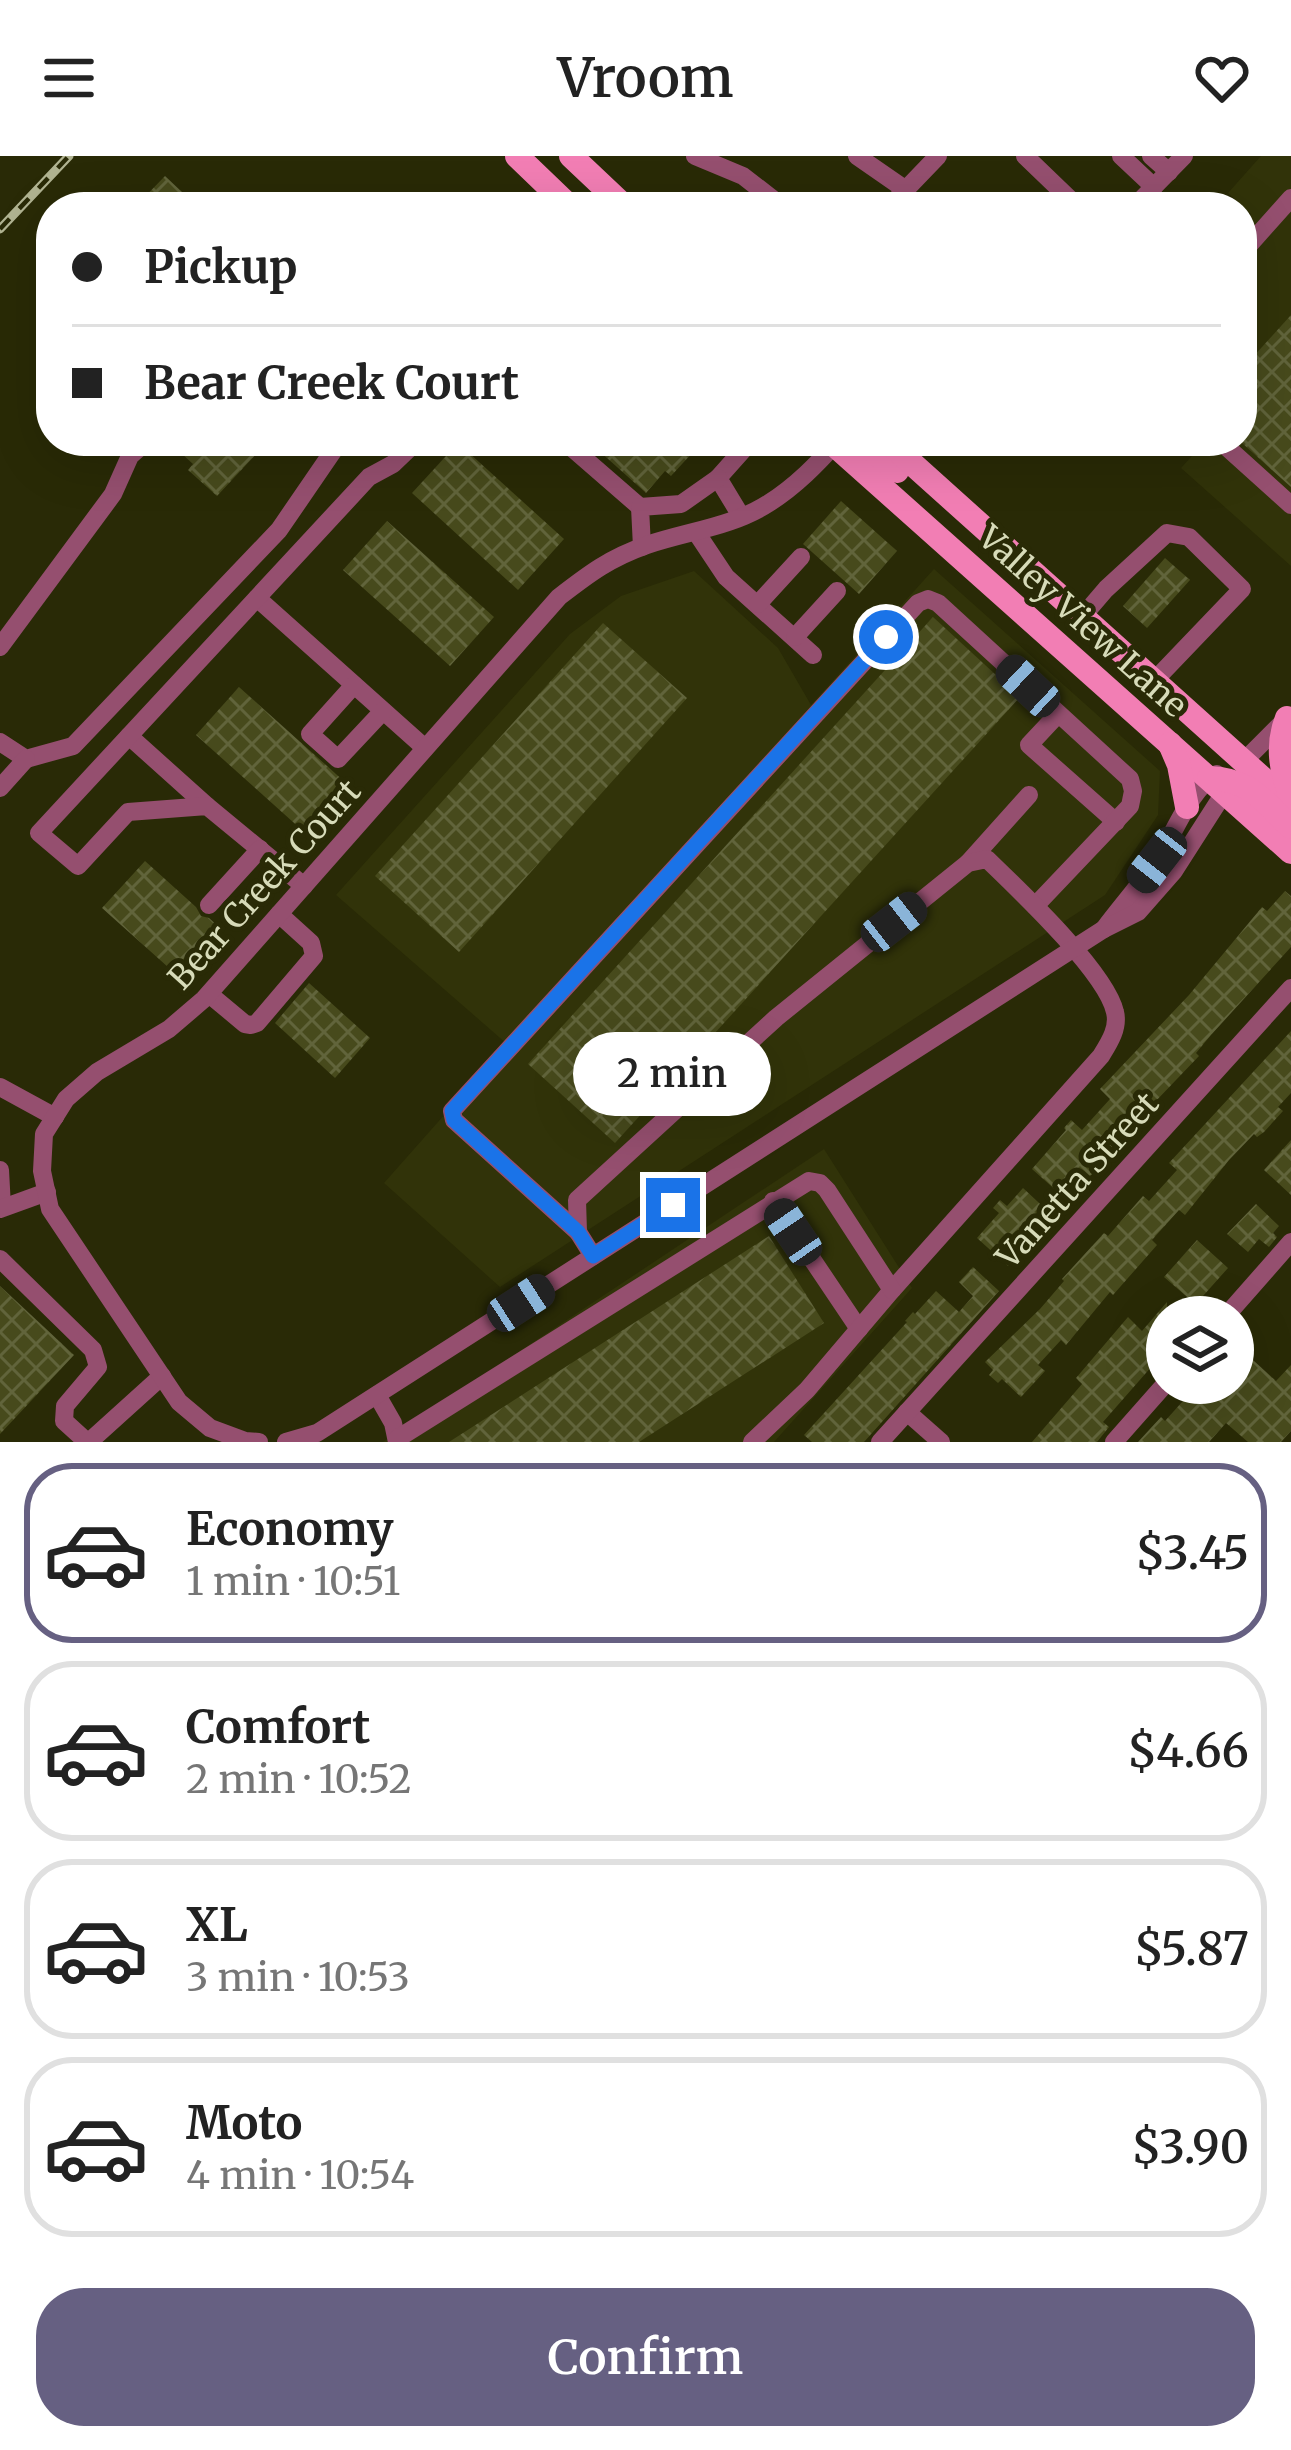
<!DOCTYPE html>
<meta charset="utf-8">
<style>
body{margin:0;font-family:Merriweather,serif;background:#f6f6f6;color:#222;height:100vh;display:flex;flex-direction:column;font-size:45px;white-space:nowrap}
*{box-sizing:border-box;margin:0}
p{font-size:39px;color:#767676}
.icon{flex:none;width:66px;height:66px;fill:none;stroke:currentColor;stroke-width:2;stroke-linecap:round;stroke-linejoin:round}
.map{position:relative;height:1286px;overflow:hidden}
.drawer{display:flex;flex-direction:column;background:#fff;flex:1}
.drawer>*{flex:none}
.guide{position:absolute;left:36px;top:36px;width:1221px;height:264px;border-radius:48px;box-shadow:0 12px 48px #0002;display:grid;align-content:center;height:264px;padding:0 36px;background:#fff}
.controls{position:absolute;left:1146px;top:1140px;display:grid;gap:24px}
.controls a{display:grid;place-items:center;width:108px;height:108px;border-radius:50%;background:#fff;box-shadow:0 12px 48px #0002;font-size:60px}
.end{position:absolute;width:54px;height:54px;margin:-27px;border:15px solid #1a73e8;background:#fff;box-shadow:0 0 0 6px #fff}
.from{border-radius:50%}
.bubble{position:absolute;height:84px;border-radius:42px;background:#fff;box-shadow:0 12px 48px #0002;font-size:39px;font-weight:600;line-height:84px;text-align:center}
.car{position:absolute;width:36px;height:72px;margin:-36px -18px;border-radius:15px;box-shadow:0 0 9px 3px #0007;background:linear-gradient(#222 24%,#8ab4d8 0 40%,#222 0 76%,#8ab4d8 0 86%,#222 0)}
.guide b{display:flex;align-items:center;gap:42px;height:114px;font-size:45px}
.guide b+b{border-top:3px solid #e0e0e0}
.guide i{width:30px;height:30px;background:#222}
ul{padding:21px 0 0;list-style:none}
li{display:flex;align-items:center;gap:36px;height:180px;margin:0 24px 18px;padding:0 12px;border:6px solid #e0e0e0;border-radius:48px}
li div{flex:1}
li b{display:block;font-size:45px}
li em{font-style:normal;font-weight:600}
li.on{border-color:#666082}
li>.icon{width:108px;height:108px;stroke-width:1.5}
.primary-button{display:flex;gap:24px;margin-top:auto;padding:24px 36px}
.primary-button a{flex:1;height:138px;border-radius:48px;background:#666082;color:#fff;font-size:48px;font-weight:600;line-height:138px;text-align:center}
header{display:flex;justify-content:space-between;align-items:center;height:156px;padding:0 36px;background:#fff;font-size:54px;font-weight:600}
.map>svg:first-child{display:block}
.built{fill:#313309}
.building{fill:url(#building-cross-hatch)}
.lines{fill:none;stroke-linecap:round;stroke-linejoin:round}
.minor{stroke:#954f6f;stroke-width:18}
.major{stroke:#f27eb4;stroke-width:24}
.rail-casing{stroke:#b0b391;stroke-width:9}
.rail{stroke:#292a06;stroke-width:4.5;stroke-dasharray:14;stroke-linecap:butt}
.route{stroke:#1a73e8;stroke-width:15}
.labels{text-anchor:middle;stroke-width:10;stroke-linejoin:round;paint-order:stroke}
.street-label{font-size:33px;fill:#d7dbb9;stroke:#292a06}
</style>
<header><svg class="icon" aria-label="menu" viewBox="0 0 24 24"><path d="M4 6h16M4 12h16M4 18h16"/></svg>Vroom<svg class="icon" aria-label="heart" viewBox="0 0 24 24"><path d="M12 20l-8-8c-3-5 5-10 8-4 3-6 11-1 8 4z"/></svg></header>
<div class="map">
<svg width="1291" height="1286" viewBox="0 0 1291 1286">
<defs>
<pattern id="building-cross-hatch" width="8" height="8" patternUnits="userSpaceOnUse" patternTransform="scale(3)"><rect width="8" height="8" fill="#474a1c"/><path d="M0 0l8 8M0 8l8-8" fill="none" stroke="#61643b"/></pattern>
</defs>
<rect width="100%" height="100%" fill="#292a06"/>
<g class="built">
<path d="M1261,0H1291V410L1181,312L1202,289L1198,285H1242V68L1251,58L1228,37Z"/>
<path d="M934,413L1160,615L1158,659L1105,739L500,1131L384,1027L507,888L336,739L570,478L621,440L694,415L778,492L811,549Z"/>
<path d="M824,993L912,1132L774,1286H383Z"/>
</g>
<g class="building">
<path d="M165,20L198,51H135Z"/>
<path d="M1291,159V331L1242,287V213Z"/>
<path d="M168,285H248L259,295L217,340L188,314L193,308Z"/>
<path d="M588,285H693L688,290L694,295L671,320L665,315L646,337Z"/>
<path d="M458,287L564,383L518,434L412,337Z"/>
<path d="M841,345L897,395L859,438L803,388Z"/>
<path d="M387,365L494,461L450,510L343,414Z"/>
<path d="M1165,402L1190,424L1147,472L1123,450Z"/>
<path d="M933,461L1020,541L615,987L528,908Z"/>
<path d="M603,467L687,542L459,796L375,720Z"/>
<path d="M239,531L346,627L303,675L196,579Z"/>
<path d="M145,705L196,751L201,760L209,762L221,773L178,820L102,752Z"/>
<path d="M1285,735L1291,740V791L1211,879L1196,897L1199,900L1107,996L1090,1016L1092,1018L1068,1045L1032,1013L1066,974L1064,972L1071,964L1082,974L1110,943L1100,933L1189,839L1262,751L1267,755Z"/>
<path d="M309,827L370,882L335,922L275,867Z"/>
<path d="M1291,875V937L1278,951L1283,955L1264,976L1257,981L1254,978L1229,1004L1185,1059L1179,1054L1152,1084L1157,1089L1113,1139L1110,1136L1066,1189L1061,1184L1038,1209L1045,1215L1021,1241L1002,1223L998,1227L989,1219L993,1214L985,1206L1040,1153L1064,1125L1062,1123L1104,1077L1108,1080L1143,1040L1149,1045L1177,1014L1169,1007Z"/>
<path d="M1291,984V1039L1264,1014Z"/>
<path d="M1023,1032L1052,1059L1008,1110L977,1082L999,1057L993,1052L1000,1044L1007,1050Z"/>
<path d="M1256,1048L1279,1070L1273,1077L1277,1081L1269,1091L1259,1083L1248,1096L1227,1078Z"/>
<path d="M769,1080L824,1167L639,1286H449Z"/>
<path d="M1197,1084L1228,1112L1203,1140L1207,1144L1200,1152L1164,1121Z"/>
<path d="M973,1111L999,1135L864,1286H812L804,1279L907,1166L905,1165L913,1156L915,1158L936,1135L959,1156L973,1140L959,1126Z"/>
<path d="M0,1130L74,1199L0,1278Z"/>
<path d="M1167,1146V1193L1103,1266L1109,1271L1097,1286H1032L1082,1228L1076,1222L1128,1161L1142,1175Z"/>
<path d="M1233,1186L1276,1225L1291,1209V1275L1281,1286H1248L1226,1267L1209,1286H1138L1161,1261L1165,1265L1199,1227H1233Z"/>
</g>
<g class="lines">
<g class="minor">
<path d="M695,0L743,20L783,51"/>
<path d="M857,0L906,34"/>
<path d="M1025,0L1078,51"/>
<path d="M1121,0L1154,31"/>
<path d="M1151,0L1169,16"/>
<path d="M889,51L938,0"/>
<path d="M1134,51L1184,0"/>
<path d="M1242,97L1291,42"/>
<path d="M564,285L640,351"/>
<path d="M1220,285L1291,349"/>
<path d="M741,360L718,322L751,285"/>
<path d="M696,376L726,421L813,499"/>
<path d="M642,391L640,351L681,348L718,322"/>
<path d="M257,442L425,592"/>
<path d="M758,448L801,401"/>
<path d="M1082,461L1106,433L1167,377L1189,381L1242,433L1153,526"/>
<path d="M795,481L837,435"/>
<path d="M0,491L113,338L130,300L147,285"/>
<path d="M354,529L310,578L338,603L383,555"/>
<path d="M1058,558L1029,589L1116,666"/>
<path d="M129,580L207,650"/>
<path d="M0,586L26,603L73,590L279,374L340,285"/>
<path d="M1243,606L1284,565"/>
<path d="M0,632L26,603"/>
<path d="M968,707L1029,639"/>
<path d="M304,730L207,650L128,656L78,710L39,677L369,321L393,308L417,285"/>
<path d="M209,749L260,693"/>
<path d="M1104,773C1121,750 1141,728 1157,704C1174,679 1190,632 1217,618"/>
<path d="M209,838L245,868L251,869L257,867L314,800L311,787L279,758"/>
<path d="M0,931L55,961"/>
<path d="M0,1014L2,1051"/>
<path d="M773,1045L859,1173"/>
<path d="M0,1053L47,1036"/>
<path d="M578,1076L454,964L452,955L918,447L928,443L938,447L1130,623L1133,635L1130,650L1035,750"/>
<path d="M593,1100L578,1076L577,1044L776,862L968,707L987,703C1019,734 1106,816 1115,856C1119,872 1109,887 1101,900L892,1134L807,1234L752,1286"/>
<path d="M0,1103L93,1194L98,1211L65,1250L64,1265L87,1286"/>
<path d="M1225,1161L1291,1086"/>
<path d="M377,1239L393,1267L397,1286"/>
<path d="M907,1256L941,1286"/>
<path d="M397,1283L809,1025L820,1027L827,1034L892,1134"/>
<path d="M89,1286L162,1220"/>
<path d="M259,1286L245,1285L210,1272L179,1246L50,1053L42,1015L44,978L66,943L97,916L169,873L204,843L559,441C590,417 610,402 647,389C688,375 732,371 769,347C796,330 817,308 838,285"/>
<path d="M286,1286L317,1277L1104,773L1138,756L1174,715L1231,626"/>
<path d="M880,1286L1291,832"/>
<path d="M1114,1286L1167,1226"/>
</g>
<g class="major">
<path d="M517,0L570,51"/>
<path d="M571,0L625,51"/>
<path d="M830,285L1291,696"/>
<path d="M862,285L897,315"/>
<path d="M887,285L1291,648"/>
<path d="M1287,562C1276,590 1281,614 1291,642"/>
<path d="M1170,588L1179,609L1187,651"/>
<path d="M1209,622C1250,623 1263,645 1291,671"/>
</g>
<defs>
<path id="rail" d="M0,73L69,0"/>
</defs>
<use href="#rail" class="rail-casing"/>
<use href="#rail" class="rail"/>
</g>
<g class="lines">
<path class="route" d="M673,1049L593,1100L578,1076L454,964L452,955L886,481"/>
</g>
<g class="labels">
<g class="street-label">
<text transform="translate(1083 465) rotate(42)" y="12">Valley View Lane</text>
<text transform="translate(264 728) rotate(-48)" y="12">Bear Creek Court</text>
<text transform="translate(1077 1024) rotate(-48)" y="12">Vanetta Street</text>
</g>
</g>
</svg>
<div class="controls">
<a><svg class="icon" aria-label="layers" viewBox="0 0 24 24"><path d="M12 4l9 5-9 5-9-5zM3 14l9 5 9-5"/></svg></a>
</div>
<i class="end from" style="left:886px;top:481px"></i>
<i class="end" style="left:673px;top:1049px"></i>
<div class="bubble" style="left:573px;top:876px;width:198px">2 min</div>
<i class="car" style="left:1028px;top:530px;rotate:313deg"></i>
<i class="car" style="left:1157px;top:704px;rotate:218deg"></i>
<i class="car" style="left:894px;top:766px;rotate:52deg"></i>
<i class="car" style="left:793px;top:1076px;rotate:326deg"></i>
<i class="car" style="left:521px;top:1147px;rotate:57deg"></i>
<div class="guide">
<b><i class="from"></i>Pickup</b>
<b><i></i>Bear Creek Court</b>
</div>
</div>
<section class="drawer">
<ul>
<li class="on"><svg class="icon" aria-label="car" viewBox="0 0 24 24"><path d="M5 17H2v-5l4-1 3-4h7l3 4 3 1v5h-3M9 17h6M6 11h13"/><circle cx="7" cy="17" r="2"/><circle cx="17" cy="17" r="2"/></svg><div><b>Economy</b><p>1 min · 10:51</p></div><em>$3.45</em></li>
<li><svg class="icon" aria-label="car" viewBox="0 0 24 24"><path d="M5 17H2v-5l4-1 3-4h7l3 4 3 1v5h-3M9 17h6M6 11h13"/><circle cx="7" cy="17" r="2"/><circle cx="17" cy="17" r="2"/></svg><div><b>Comfort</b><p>2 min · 10:52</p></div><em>$4.66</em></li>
<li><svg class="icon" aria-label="car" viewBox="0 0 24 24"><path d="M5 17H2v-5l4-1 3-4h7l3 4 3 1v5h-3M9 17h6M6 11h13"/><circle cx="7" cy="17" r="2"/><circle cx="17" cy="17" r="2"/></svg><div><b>XL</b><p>3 min · 10:53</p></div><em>$5.87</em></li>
<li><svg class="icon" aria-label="car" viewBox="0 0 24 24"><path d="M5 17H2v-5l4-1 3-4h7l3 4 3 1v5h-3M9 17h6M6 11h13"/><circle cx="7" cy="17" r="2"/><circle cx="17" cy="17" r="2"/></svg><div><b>Moto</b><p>4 min · 10:54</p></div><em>$3.90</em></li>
</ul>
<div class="primary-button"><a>Confirm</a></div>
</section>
